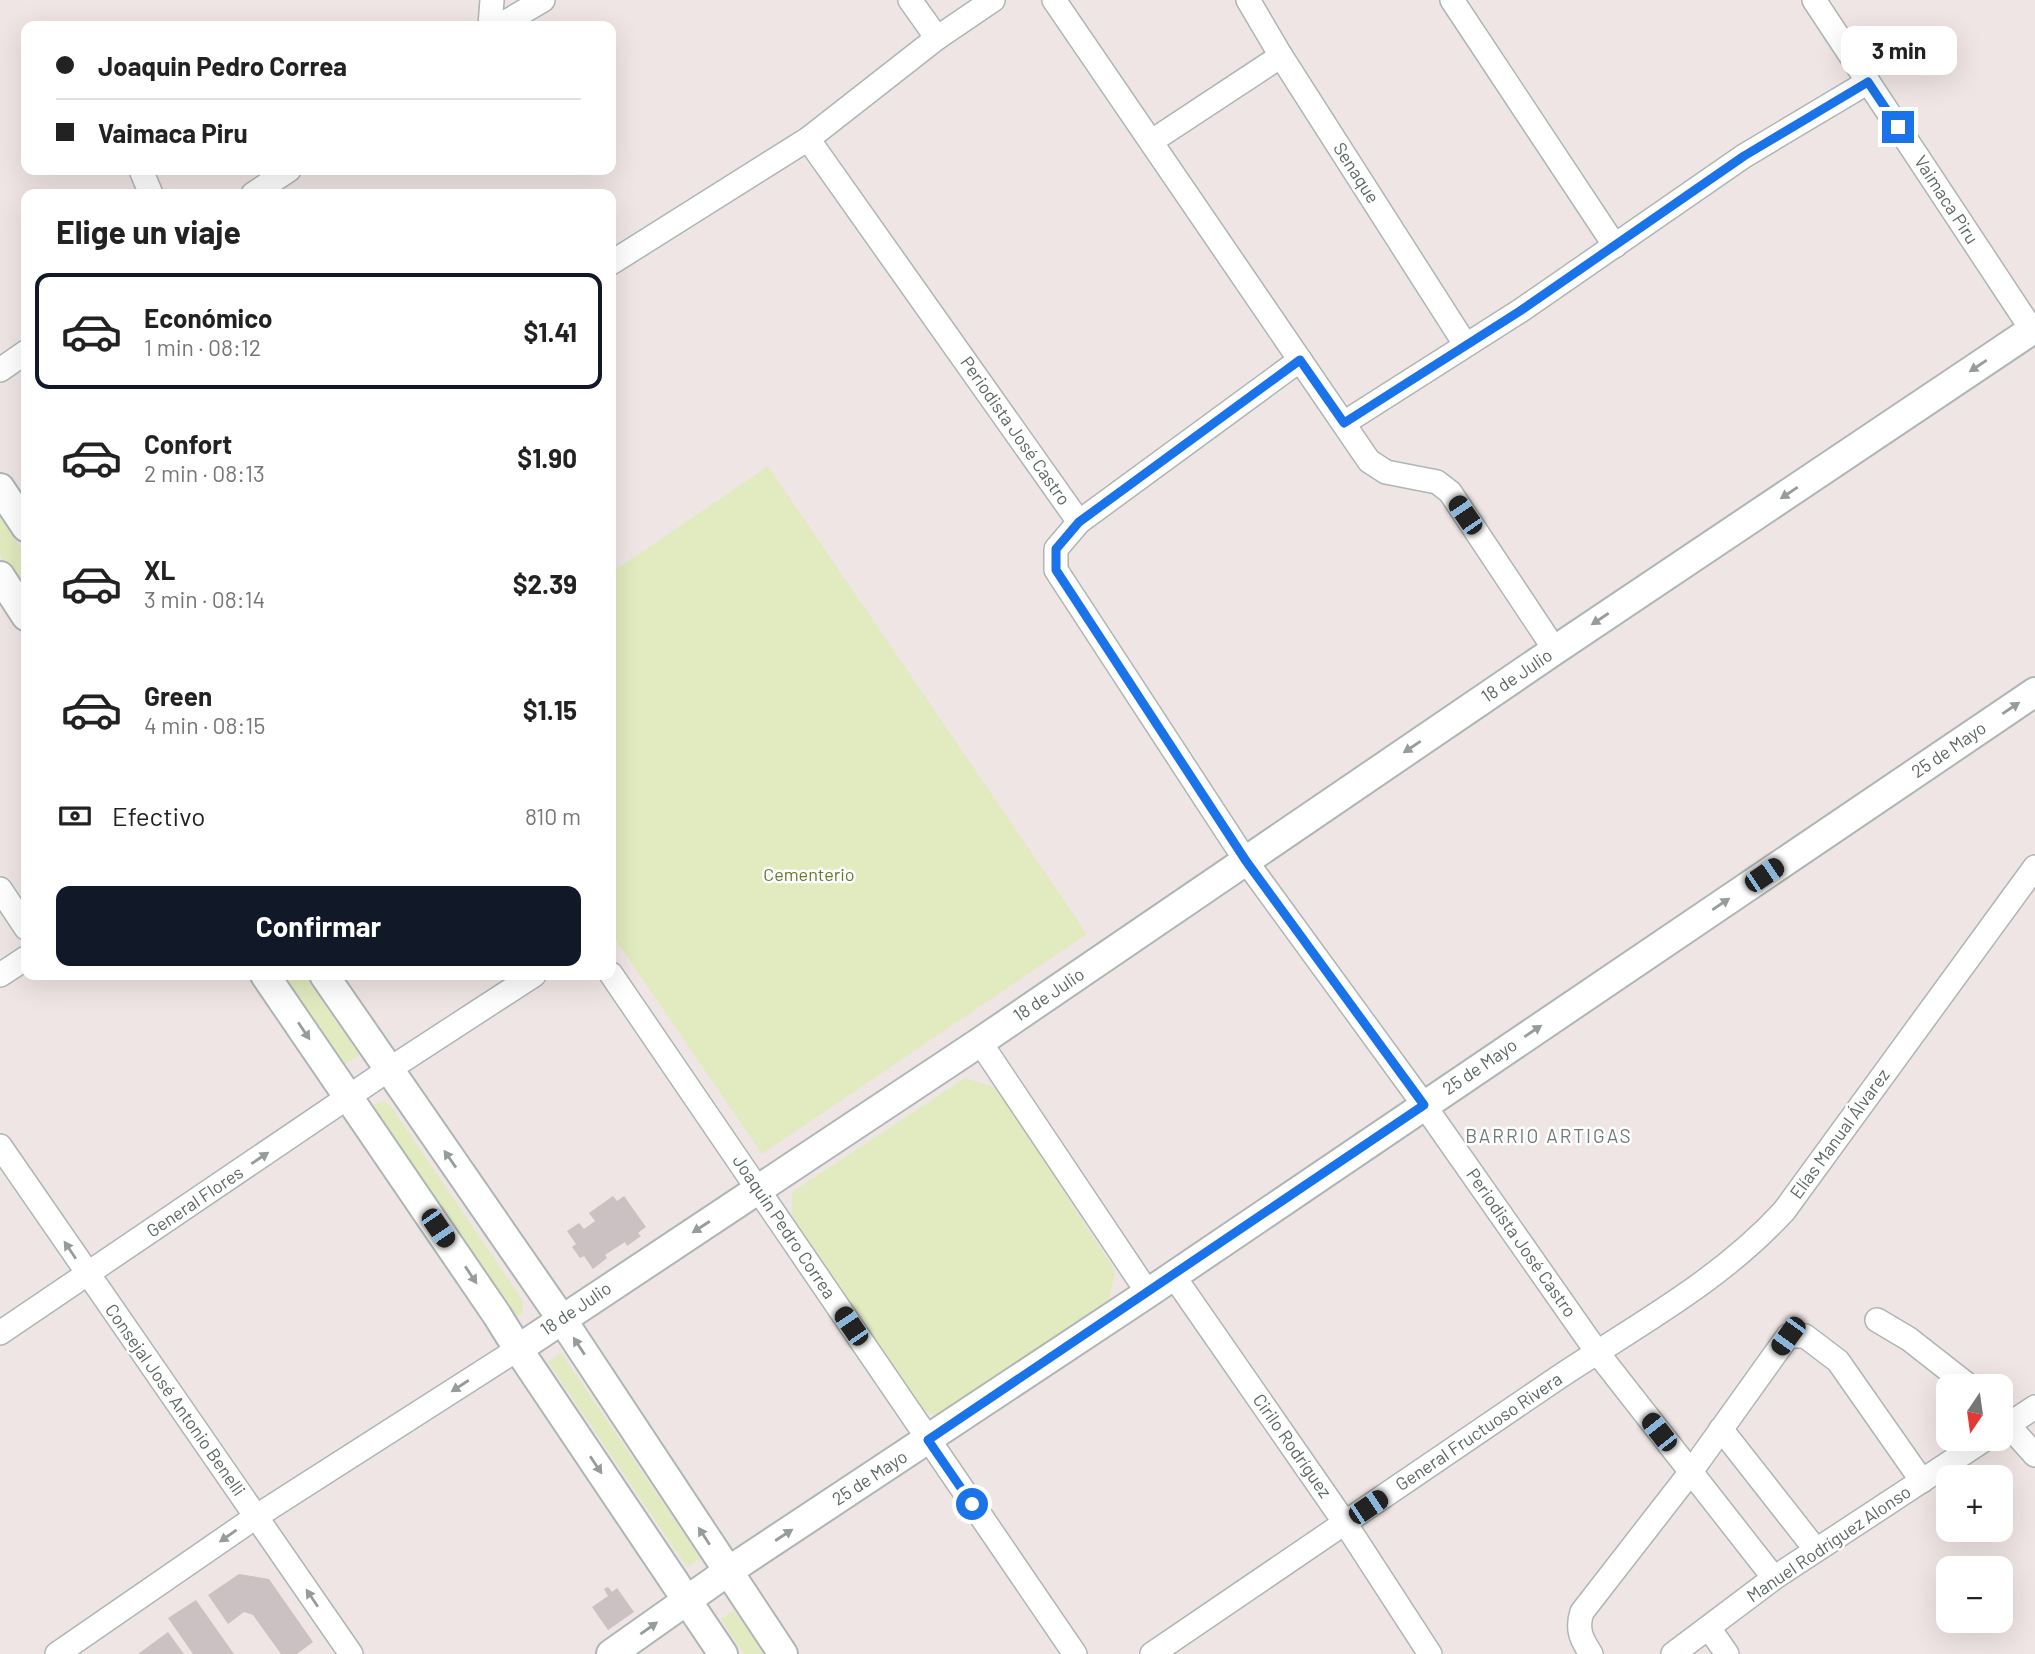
<!DOCTYPE html>
<html lang="es">
<meta charset="utf-8">
<style>
body{margin:0;font-family:Barlow,sans-serif;background:#f2f2f2;color:#222;height:100vh;display:flex;flex-direction:column;font-size:26px;white-space:nowrap}
*{box-sizing:border-box;margin:0}
p{font-size:23px;color:#767676}
.icon{flex:none;width:38px;height:38px;fill:none;stroke:currentColor;stroke-width:2;stroke-linecap:round;stroke-linejoin:round}
.map{position:relative;flex:1;overflow:hidden}
.side{position:absolute;left:21px;top:189px;width:595px;height:791px;display:flex;flex-direction:column;background:#fff;border-radius:14px;box-shadow:0 7px 28px #0002}
.side>*{flex:none}
.hud{position:absolute;left:21px;top:21px;width:595px;height:154px;border-radius:14px;box-shadow:0 7px 28px #0002;display:grid;align-content:center;height:154px;padding:0 35px;background:#fff}
.needle{width:46px;rotate:193deg}
.fabs{position:absolute;left:1936px;top:1374px;display:grid;gap:14px}
.fabs a{display:grid;place-items:center;width:77px;height:77px;border-radius:14px;background:#fff;box-shadow:0 7px 28px #0002;font-size:35px}
.end{position:absolute;width:32px;height:32px;margin:-16px;border:9px solid #1a73e8;background:#fff;box-shadow:0 0 0 4px #fff}
.from{border-radius:50%}
.bubble{position:absolute;height:49px;border-radius:14px;background:#fff;box-shadow:0 7px 28px #0002;font-size:23px;font-weight:700;line-height:49px;text-align:center}
.car{position:absolute;width:21px;height:42px;margin:-21px -10px;border-radius:9px;box-shadow:0 0 5px 2px #0007;background:linear-gradient(#222 24%,#8ab4d8 0 40%,#222 0 76%,#8ab4d8 0 86%,#222 0)}
.hud b{display:flex;align-items:center;gap:24px;height:66px;font-size:26px}
.hud b+b{border-top:2px solid #e0e0e0}
.hud i{width:18px;height:18px;background:#222}
ul{padding:0;list-style:none}
li{display:flex;align-items:center;gap:21px;height:116px;margin:0 14px 10px;padding:0 21px;border:4px solid transparent;border-radius:14px}
li div{flex:1}
li b{display:block;font-size:26px}
li em{font-style:normal;font-weight:700}
li.selected{border-color:#111827}
li>.icon{width:63px;height:63px;stroke-width:1.5}
h2{padding:0 35px;font-size:32px;line-height:84px}
.pay{display:flex;align-items:center;gap:18px;height:77px;padding:0 35px;font-size:26px}
.pay p{margin-inline-start:auto}
.button{display:flex;gap:14px;margin-top:auto;padding:14px 35px}
.button a{flex:1;height:80px;border-radius:14px;background:#111827;color:#fff;font-size:28px;font-weight:700;line-height:80px;text-align:center}
.map>svg:first-child{display:block}
.green{fill:#e2eabf}
.building{fill:#cbc1c2}
.lines{fill:none;stroke-linecap:round;stroke-linejoin:round}
.minor-casing{stroke:#adb6b5;stroke-width:26}
.tertiary-casing{stroke:#adb6b5;stroke-width:32}
.minor{stroke:#fff;stroke-width:23}
.tertiary{stroke:#fff;stroke-width:28}
.oneway{fill:#959c9a}
.route{stroke:#1a73e8;stroke-width:9}
.labels{text-anchor:middle;stroke-width:5;stroke-linejoin:round;paint-order:stroke}
.street-label{font-size:18px;fill:#5c6764;stroke:#fff}
.park-label{font-size:18px;fill:#677929;stroke:#fff}
.neighbourhood-label{font-size:19px;letter-spacing:2px;fill:#6d7975;stroke:#fff}
</style>
<div class="map">
<svg width="2035" height="1654" viewBox="0 0 2035 1654">
<rect width="100%" height="100%" fill="#f0e5e5"/>
<g class="green">
<path d="M768,466L1087,934L762,1154L611,933V573Z"/>
<path d="M0,516L26,556V595L0,556Z"/>
<path d="M279,975H304L359,1055L341,1067Z"/>
<path d="M965,1078L997,1088L1115,1271L1109,1301L939,1416L918,1408L792,1220V1192Z"/>
<path d="M382,1101L390,1105L523,1301V1314L512,1318L372,1115V1106Z"/>
<path d="M561,1353L700,1558L687,1567L548,1362Z"/>
<path d="M734,1610L764,1654H744L721,1619Z"/>
</g>
<g class="building">
<path d="M613,1196L617,1201L624,1196L646,1227L638,1233L641,1236L627,1246L625,1242L605,1255L607,1258L593,1269L584,1256L580,1258L572,1247L576,1244L567,1231L579,1223L584,1229L595,1221L589,1213Z"/>
<path d="M239,1574L269,1579L313,1642L297,1654H281L253,1615L244,1612L228,1624L208,1595Z"/>
<path d="M608,1587L612,1592L617,1588L634,1612L608,1630L592,1607L608,1596L604,1589Z"/>
<path d="M196,1600L234,1654H193L168,1618Z"/>
<path d="M168,1632L184,1654H138Z"/>
</g>
<g class="lines">
<defs>
<g id="minor">
<path d="M910,0L937,38"/>
<path d="M1054,0L1369,461L1386,472L1437,482L1450,492L1555,650"/>
<path d="M1248,0L1281,56L1465,344"/>
<path d="M1452,0L1615,246"/>
<path d="M1814,0L2032,330"/>
<path d="M490,26L492,0"/>
<path d="M499,26L543,0"/>
<path d="M808,139L1079,522"/>
<path d="M1152,141L1281,56"/>
<path d="M141,170L151,194"/>
<path d="M253,194L289,170"/>
<path d="M611,263L808,139L937,38L993,0"/>
<path d="M1300,360L1079,522L1056,549V570L1246,861L1424,1105L1597,1352L1774,1578"/>
<path d="M0,370L26,352"/>
<path d="M1344,423L1520,311L1744,156L1868,82"/>
<path d="M0,889L26,928"/>
<path d="M611,974L1075,1654"/>
<path d="M0,975L26,958"/>
<path d="M980,1042L1148,1293"/>
<path d="M0,1146L351,1654"/>
<path d="M1173,1275L1345,1523L1430,1654"/>
<path d="M1877,1320L1909,1339L1969,1386"/>
<path d="M0,1333L388,1070L534,975"/>
<path d="M2000,1416L2035,1455"/>
<path d="M1721,1429L1816,1550"/>
<path d="M2000,1430L2035,1407"/>
<path d="M1709,1628L1727,1654"/>
<path d="M57,1654L257,1516L518,1349"/>
<path d="M1152,1654C1288,1562 1424,1470 1559,1377C1637,1325 1720,1281 1784,1211L2035,867"/>
<path d="M1591,1654C1582,1640 1576,1630 1582,1612L1690,1473L1788,1336H1805L1838,1361L1922,1481"/>
<path d="M1673,1654L1774,1578L1987,1438"/>
</g>
<g id="tertiary">
<path d="M0,488L26,527"/>
<path d="M0,576L26,616"/>
<path d="M265,975L497,1315L518,1349L723,1654"/>
<path d="M324,975L561,1318L783,1654"/>
<path d="M518,1349L980,1042L1555,650L2035,328"/>
<path d="M611,1654L727,1572L1148,1293L2035,692"/>
</g>
</defs>
<use href="#minor" class="minor-casing"/>
<use href="#tertiary" class="tertiary-casing"/>
<use href="#minor" class="minor"/>
<use href="#tertiary" class="tertiary"/>
</g>
<defs><path id="oneway-solid" d="M-6-.8H1V-3.2L6.5 0L1 3.2V.8H-6Z" transform="scale(1.75)"/></defs>
<g class="oneway">
<use href="#oneway-solid" transform="translate(1978 366) rotate(146)"/>
<use href="#oneway-solid" transform="translate(1789 493) rotate(146)"/>
<use href="#oneway-solid" transform="translate(1600 619) rotate(146)"/>
<use href="#oneway-solid" transform="translate(2011 708) rotate(-34)"/>
<use href="#oneway-solid" transform="translate(1412 747) rotate(146)"/>
<use href="#oneway-solid" transform="translate(1721 904) rotate(-34)"/>
<use href="#oneway-solid" transform="translate(304 1031) rotate(56)"/>
<use href="#oneway-solid" transform="translate(1533 1031) rotate(-34)"/>
<use href="#oneway-solid" transform="translate(260 1158) rotate(-34)"/>
<use href="#oneway-solid" transform="translate(450 1159) rotate(-125)"/>
<use href="#oneway-solid" transform="translate(701 1227) rotate(147)"/>
<use href="#oneway-solid" transform="translate(70 1250) rotate(-124)"/>
<use href="#oneway-solid" transform="translate(471 1275) rotate(56)"/>
<use href="#oneway-solid" transform="translate(579 1346) rotate(-123)"/>
<use href="#oneway-solid" transform="translate(460 1386) rotate(147)"/>
<use href="#oneway-solid" transform="translate(596 1465) rotate(56)"/>
<use href="#oneway-solid" transform="translate(784 1535) rotate(-33)"/>
<use href="#oneway-solid" transform="translate(228 1536) rotate(145)"/>
<use href="#oneway-solid" transform="translate(704 1536) rotate(-123)"/>
<use href="#oneway-solid" transform="translate(312 1598) rotate(-124)"/>
<use href="#oneway-solid" transform="translate(649 1628) rotate(-35)"/>
</g>
<g class="lines">
<path class="route" d="M972,1504L928,1440L1424,1105L1246,861L1056,570V549L1079,522L1300,360L1344,423L1520,311L1744,156L1868,82L1898,127"/>
</g>
<g class="labels">
<g class="street-label">
<text transform="translate(1356 173) rotate(57)" y="6">Senaque</text>
<text transform="translate(1946 200) rotate(57)" y="6">Vaimaca Piru</text>
<text transform="translate(1015 431) rotate(55)" y="6">Periodista José Castro</text>
<text transform="translate(1517 676) rotate(-34)" y="6">18 de Julio</text>
<text transform="translate(1949 750) rotate(-34)" y="6">25 de Mayo</text>
<text transform="translate(1049 995) rotate(-34)" y="6">18 de Julio</text>
<text transform="translate(1480 1067) rotate(-34)" y="6">25 de Mayo</text>
<text transform="translate(1840 1134) rotate(-54)" y="6">Elías Manual Álvarez</text>
<text transform="translate(195 1202) rotate(-34)" y="6">General Flores</text>
<text transform="translate(784 1227) rotate(56)" y="6">Joaquin Pedro Correa</text>
<text transform="translate(1521 1243) rotate(55)" y="6">Periodista José Castro</text>
<text transform="translate(576 1309) rotate(-34)" y="6">18 de Julio</text>
<text transform="translate(175 1400) rotate(55)" y="6">Consejal José Antonio Benelli</text>
<text transform="translate(1479 1432) rotate(-34)" y="6">General Fructuoso Rivera</text>
<text transform="translate(1292 1446) rotate(55)" y="6">Cirilo Rodríguez</text>
<text transform="translate(870 1478) rotate(-33)" y="6">25 de Mayo</text>
<text transform="translate(1829 1544) rotate(-34)" y="6">Manuel Rodríguez Alonso</text>
</g>
<g class="park-label">
<text x="809" y="881">Cementerio</text>
</g>
<g class="neighbourhood-label">
<text x="1549" y="1143">BARRIO ARTIGAS</text>
</g>
</g>
</svg>
<div class="fabs">
<a><svg class="needle" viewBox="-14 -14 28 28"><path d="M0-13l5 13h-10z" fill="#e53935"/><path d="M0 13l5-13h-10z" fill="#767676"/></svg></a>
<a>+</a>
<a>−</a>
</div>
<i class="end from" style="left:972px;top:1504px"></i>
<i class="end" style="left:1898px;top:127px"></i>
<div class="bubble" style="left:1841px;top:26px;width:116px">3 min</div>
<i class="car" style="left:1465px;top:515px;rotate:326deg"></i>
<i class="car" style="left:1764px;top:875px;rotate:56deg"></i>
<i class="car" style="left:438px;top:1228px;rotate:146deg"></i>
<i class="car" style="left:851px;top:1326px;rotate:326deg"></i>
<i class="car" style="left:1788px;top:1336px;rotate:216deg"></i>
<i class="car" style="left:1659px;top:1432px;rotate:322deg"></i>
<i class="car" style="left:1368px;top:1507px;rotate:56deg"></i>
<div class="hud">
<b><i class="from"></i>Joaquin Pedro Correa</b>
<b><i></i>Vaimaca Piru</b>
</div>
<section class="side">
<h2>Elige un viaje</h2>
<ul>
<li class="selected"><svg class="icon" aria-label="car" viewBox="0 0 24 24"><path d="M5 17H2v-5l4-1 3-4h7l3 4 3 1v5h-3M9 17h6M6 11h13"/><circle cx="7" cy="17" r="2"/><circle cx="17" cy="17" r="2"/></svg><div><b>Económico</b><p>1 min · 08:12</p></div><em>$1.41</em></li>
<li><svg class="icon" aria-label="car" viewBox="0 0 24 24"><path d="M5 17H2v-5l4-1 3-4h7l3 4 3 1v5h-3M9 17h6M6 11h13"/><circle cx="7" cy="17" r="2"/><circle cx="17" cy="17" r="2"/></svg><div><b>Confort</b><p>2 min · 08:13</p></div><em>$1.90</em></li>
<li><svg class="icon" aria-label="car" viewBox="0 0 24 24"><path d="M5 17H2v-5l4-1 3-4h7l3 4 3 1v5h-3M9 17h6M6 11h13"/><circle cx="7" cy="17" r="2"/><circle cx="17" cy="17" r="2"/></svg><div><b>XL</b><p>3 min · 08:14</p></div><em>$2.39</em></li>
<li><svg class="icon" aria-label="car" viewBox="0 0 24 24"><path d="M5 17H2v-5l4-1 3-4h7l3 4 3 1v5h-3M9 17h6M6 11h13"/><circle cx="7" cy="17" r="2"/><circle cx="17" cy="17" r="2"/></svg><div><b>Green</b><p>4 min · 08:15</p></div><em>$1.15</em></li>
</ul>
<div class="pay"><svg class="icon" aria-label="cash" viewBox="0 0 24 24"><path d="M3 7h18v10H3z"/><circle cx="12" cy="12" r="2"/></svg>Efectivo<p>810 m</p></div>
<div class="button"><a>Confirmar</a></div>
</section>
</div>
